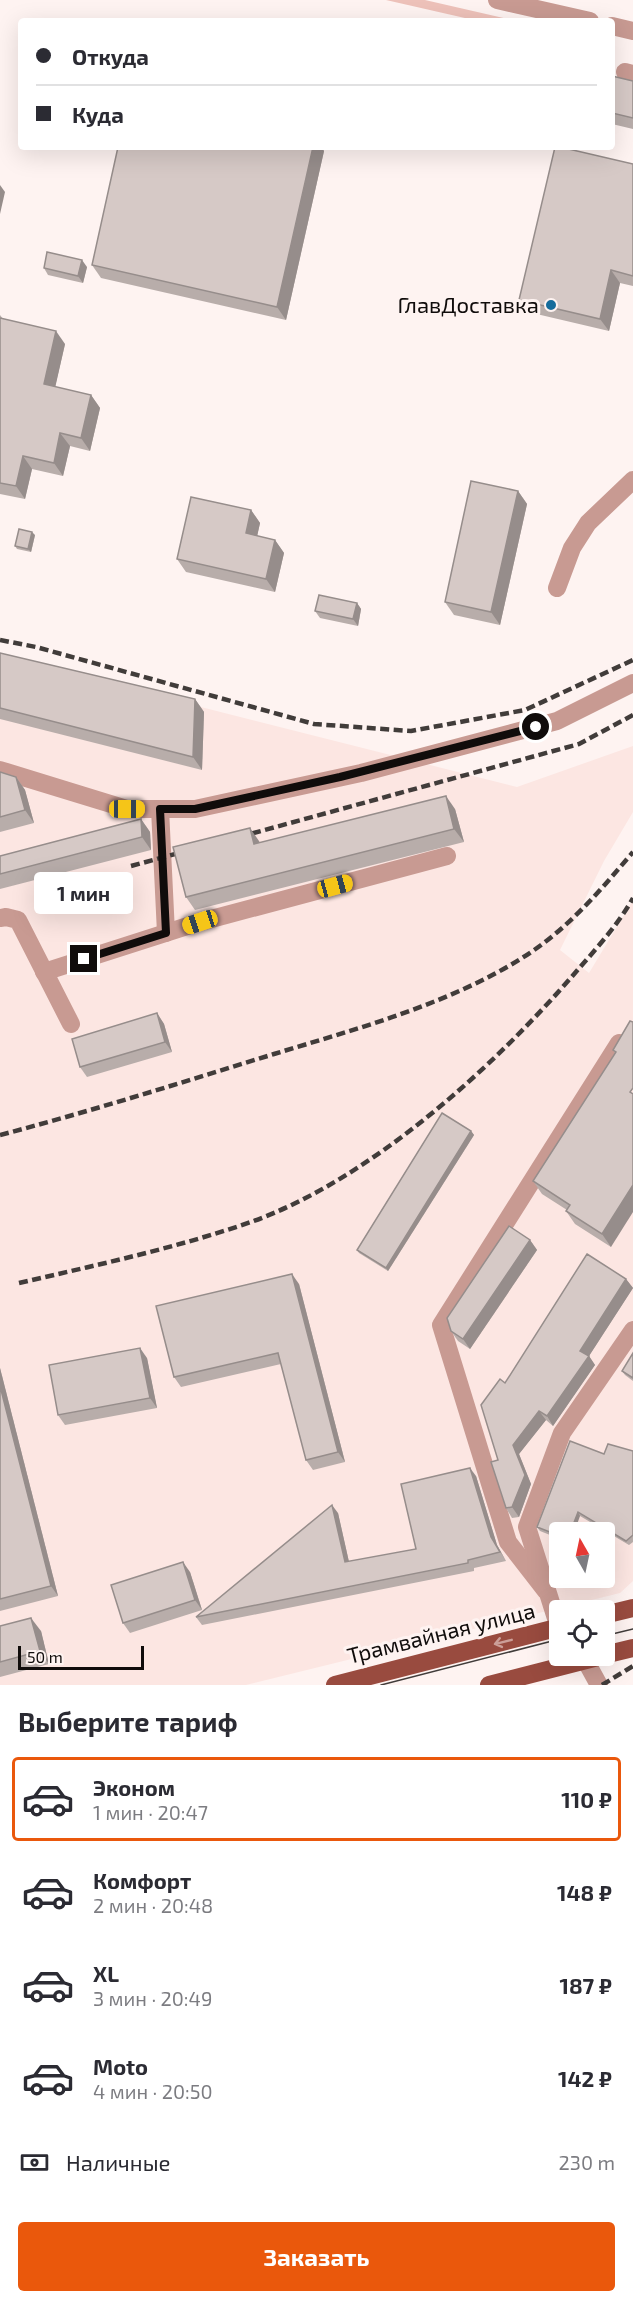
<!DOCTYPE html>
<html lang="ru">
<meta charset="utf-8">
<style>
body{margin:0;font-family:"Exo 2",sans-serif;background:#f7f7f7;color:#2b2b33;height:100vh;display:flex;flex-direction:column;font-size:22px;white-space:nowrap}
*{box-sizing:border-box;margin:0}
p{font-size:20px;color:#7c7c81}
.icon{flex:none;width:33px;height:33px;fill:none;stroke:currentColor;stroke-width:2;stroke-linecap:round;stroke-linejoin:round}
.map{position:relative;height:1685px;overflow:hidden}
.sheet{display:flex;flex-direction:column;background:#fff;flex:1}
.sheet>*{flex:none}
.top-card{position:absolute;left:18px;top:18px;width:597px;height:132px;border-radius:6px;box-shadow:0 6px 24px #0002;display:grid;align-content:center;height:132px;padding:0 18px;background:#fff}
.needle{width:39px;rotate:351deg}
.tools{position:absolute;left:549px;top:1522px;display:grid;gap:12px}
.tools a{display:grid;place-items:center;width:66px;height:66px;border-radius:6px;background:#fff;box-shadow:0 6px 24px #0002;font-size:30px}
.scale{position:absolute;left:18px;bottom:15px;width:126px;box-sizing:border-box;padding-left:6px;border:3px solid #100c0b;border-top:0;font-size:16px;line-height:21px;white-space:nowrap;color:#100c0b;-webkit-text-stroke:4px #fef3f1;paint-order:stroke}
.end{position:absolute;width:27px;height:27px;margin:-14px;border:8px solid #100c0b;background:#fff;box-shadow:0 0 0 3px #fff}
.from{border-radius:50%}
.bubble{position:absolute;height:42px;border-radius:6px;background:#fff;box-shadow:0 6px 24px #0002;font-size:20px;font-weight:700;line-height:42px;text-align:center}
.car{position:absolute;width:18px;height:36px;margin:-18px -9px;border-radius:8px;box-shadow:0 0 4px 2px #0007;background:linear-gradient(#f5c518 24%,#345 0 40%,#f5c518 0 76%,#345 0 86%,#f5c518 0)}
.top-card b{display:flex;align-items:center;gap:21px;height:57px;font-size:22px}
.top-card b+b{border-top:2px solid #e1e1e2}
.top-card i{width:15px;height:15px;background:#2b2b33}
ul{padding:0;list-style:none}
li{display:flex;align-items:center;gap:18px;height:84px;margin:0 12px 9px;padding:0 6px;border:3px solid transparent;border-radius:6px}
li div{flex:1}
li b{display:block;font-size:22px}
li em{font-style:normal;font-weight:700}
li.selected{border-color:#ea580c}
li>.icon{width:54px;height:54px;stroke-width:1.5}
h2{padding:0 18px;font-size:27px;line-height:72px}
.pay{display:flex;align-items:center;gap:15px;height:66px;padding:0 18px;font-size:22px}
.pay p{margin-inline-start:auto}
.action{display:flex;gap:12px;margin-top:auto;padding:12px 18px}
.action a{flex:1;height:69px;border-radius:6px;background:#ea580c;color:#fff;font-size:24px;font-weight:700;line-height:69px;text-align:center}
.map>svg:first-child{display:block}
.built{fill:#fce6e2;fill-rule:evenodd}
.green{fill:#edc1b9}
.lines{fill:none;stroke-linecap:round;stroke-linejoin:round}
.minor{stroke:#c89a92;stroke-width:18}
.major{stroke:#994b3f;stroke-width:18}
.tram{stroke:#413c3a;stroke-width:1.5}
.rail{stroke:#413c3a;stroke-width:4.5;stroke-dasharray:9 4.5;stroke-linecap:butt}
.wall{fill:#b8adaa}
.shaded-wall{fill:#968d8b}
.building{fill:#d6c9c6;stroke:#968d8b;stroke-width:1.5}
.oneway{stroke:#cc9f98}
.route{stroke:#100c0b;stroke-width:8}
.poi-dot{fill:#156c9c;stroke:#fef3f1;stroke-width:2}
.labels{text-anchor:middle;stroke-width:6;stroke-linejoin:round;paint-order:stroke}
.poi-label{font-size:22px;fill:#100c0b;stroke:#fef3f1;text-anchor:end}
.street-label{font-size:22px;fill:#100c0b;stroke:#fef3f1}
</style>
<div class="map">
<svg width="633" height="1685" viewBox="0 0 633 1685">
<rect width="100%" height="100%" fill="#fef3f1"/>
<path class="built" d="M0,659L55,670L517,787L633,746V812L604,861L560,950L589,973L633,900V1581L620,1593L246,1685H0ZM560,1533H604V1578H560Z"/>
<path class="green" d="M386,0H425L516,21H478Z"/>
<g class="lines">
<g class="minor">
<path d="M497,0L590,21"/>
<path d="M612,26L633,31"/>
<path d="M625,72L633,74"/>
<path d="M557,588L572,548L588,523L633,480"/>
<path d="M0,770L127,809H195L361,773L557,721L633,683"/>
<path d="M160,809L166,933"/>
<path d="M0,918L6,917L18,920L71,1024"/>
<path d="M44,972L200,922L447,856"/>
<path d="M546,1591L508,1542L441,1325L619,1043"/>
<path d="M560,1631L527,1527L562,1433L633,1330"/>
<path d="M583,1656L599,1685"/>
</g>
<g class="major">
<path d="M604,1615L633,1608"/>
<path d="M604,1655L633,1648"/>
<path d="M335,1685L560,1627"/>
<path d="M489,1685L602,1656"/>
</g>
<g class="tram">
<path d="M604,1636L633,1629"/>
<path d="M381,1685L560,1639"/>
</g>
<g class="rail">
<path d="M0,640L36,647L314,724L411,731L525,710L633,660"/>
<path d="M239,837L579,744L633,715"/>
<path d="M131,866L190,850"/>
<path d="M0,1135C92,1111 183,1082 274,1054C356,1029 449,1004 522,958C567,930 599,892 633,852"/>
<path d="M19,1283C97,1265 176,1248 251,1222C371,1179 493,1068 575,973C595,950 618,925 633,898"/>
<path d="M602,1685L633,1666"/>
</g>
</g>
<g class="wall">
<path d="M612,76L633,81V129L612,124Z"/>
<path d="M118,147H321L324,151L286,320L101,278L92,265Z"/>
<path d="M633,164V286L620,283L609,331L528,312L519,300Z"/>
<path d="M87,267L83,283L48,275L44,268Z"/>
<path d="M0,315L3,319L65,344L55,387L91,395L100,408L90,451L70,446L63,476L32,469L25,499L0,494Z"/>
<path d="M518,491L527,504L500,625L454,615L445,602Z"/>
<path d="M251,510L260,523L257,536L275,540L284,553L275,592L186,572L177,559Z"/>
<path d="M35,535L31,552L17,549L15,546Z"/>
<path d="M357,603L361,609L358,626L320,618L315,611Z"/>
<path d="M0,653L195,699L204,712L202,770L0,719Z"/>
<path d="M0,772L16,777L25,790L34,823L0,832Z"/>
<path d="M455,809L464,842L195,910L186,897L259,841L260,843Z"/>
<path d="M141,819L150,832L151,850L0,889V856Z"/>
<path d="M157,1013L164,1024L172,1052L87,1077L80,1067Z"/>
<path d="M633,1022L611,1247L575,1224L566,1211L567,1210L542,1194L533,1181L615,1053L613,1050Z"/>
<path d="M471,1131L474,1135L388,1271L359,1253L357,1250Z"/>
<path d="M530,1240L537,1250L470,1349L458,1341L451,1331Z"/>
<path d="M626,1279L633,1288L589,1356L595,1365L553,1426L546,1420L519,1454L531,1484L519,1517L512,1518L506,1508L498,1460L505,1383Z"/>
<path d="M299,1284L345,1462L313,1470L306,1460L281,1364L181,1387L174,1377Z"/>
<path d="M633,1353V1381L625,1375L622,1371Z"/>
<path d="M147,1358L157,1408L65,1425L58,1415Z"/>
<path d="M0,1368L58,1596L0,1611Z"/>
<path d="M633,1451V1542L629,1545L580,1516L560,1533V1539L540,1531L537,1527L604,1454Z"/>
<path d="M476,1476L497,1545L506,1561L474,1568V1571L202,1625L196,1617L338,1513L349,1562L416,1549Z"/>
<path d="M190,1572L202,1610L130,1633L123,1623Z"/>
<path d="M0,1626L41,1631L49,1664L0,1677Z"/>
</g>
<g class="shaded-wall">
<path d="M313,147H321L324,151L286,320L277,307Z"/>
<path d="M0,185L5,192L0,214Z"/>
<path d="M82,260L87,267L83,283L78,276Z"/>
<path d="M611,270L620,283L609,331L600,319Z"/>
<path d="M56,331L65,344L53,397L44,384Z"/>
<path d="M91,395L100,408L90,451L81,438Z"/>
<path d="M60,433L70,446L63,476L54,463Z"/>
<path d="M23,456L32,469L25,499L16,486Z"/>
<path d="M518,491L527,504L500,625L491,612Z"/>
<path d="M251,510L260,523L255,546L246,533Z"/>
<path d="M32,532L35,535L31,552L28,549Z"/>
<path d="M275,540L284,553L275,592L266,579Z"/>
<path d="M357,603L361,609L358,626L353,619Z"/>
<path d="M195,699L204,712L202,770L193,757Z"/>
<path d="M16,777L25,790L34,823L25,810Z"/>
<path d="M446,796L455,809L464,842L454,829Z"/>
<path d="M141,819L150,832L151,850L142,837Z"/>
<path d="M250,828L259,841L263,857L254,844Z"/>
<path d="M157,1013L164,1024L172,1052L165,1042Z"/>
<path d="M471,1131L474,1135L388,1271L386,1268Z"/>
<path d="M633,1185V1212L611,1247L602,1234Z"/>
<path d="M530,1240L537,1250L470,1349L463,1339Z"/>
<path d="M292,1274L299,1284L345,1462L338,1452Z"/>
<path d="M626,1279L633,1288L589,1356L595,1365L553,1426L547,1416L580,1351Z"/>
<path d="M140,1348L147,1358L157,1408L150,1398Z"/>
<path d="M0,1368L58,1596L51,1586L0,1386Z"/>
<path d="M539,1411L546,1420L519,1454L531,1484L519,1517L512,1507L513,1445Z"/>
<path d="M470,1468L476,1476L497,1545L506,1561L491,1537Z"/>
<path d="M332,1505L338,1513L351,1571L345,1562Z"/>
<path d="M578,1512L580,1516L574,1533H570Z"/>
<path d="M183,1562L190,1572L202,1610L195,1600Z"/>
<path d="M31,1618L41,1631L49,1664L40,1651Z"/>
</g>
<g class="building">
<path d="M612,76L633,81V118L612,113Z"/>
<path d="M118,147H313L277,307L92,265Z"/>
<path d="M555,147H560L633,164V276L611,270L600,319L519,300Z"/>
<path d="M47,252L82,260L78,276L44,268Z"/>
<path d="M0,318L56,331L44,384L91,395L81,438L60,433L54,463L23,456L16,486L0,483Z"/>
<path d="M471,481L518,491L491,612L445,602Z"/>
<path d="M191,497L251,510L246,533L275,540L266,579L177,559Z"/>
<path d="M19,529L32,532L28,549L15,546Z"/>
<path d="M319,595L357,603L353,619L315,611Z"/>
<path d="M0,653L195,699L193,757L0,708Z"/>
<path d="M0,772L16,777L25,810L0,817Z"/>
<path d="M446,796L454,829L186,897L173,847L250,828L254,844Z"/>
<path d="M141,819L142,837L0,874V856Z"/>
<path d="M157,1013L165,1042L80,1067L72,1039Z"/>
<path d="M630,1021L633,1022V1088L630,1092L633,1094V1185L602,1234L566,1211L570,1205L533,1181L616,1052L613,1050Z"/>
<path d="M442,1113L471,1131L386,1268L357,1250Z"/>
<path d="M509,1226L530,1240L463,1339L451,1331L447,1318Z"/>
<path d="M587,1254L626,1279L580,1351L589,1356L547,1416L539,1411L513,1445L525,1475L512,1507L506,1508L491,1462L498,1460L481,1405L500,1379L505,1383Z"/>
<path d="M292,1274L338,1452L306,1460L278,1353L174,1377L156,1306Z"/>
<path d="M140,1348L150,1398L58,1415L49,1365Z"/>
<path d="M633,1353V1378L622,1371Z"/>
<path d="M0,1386L51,1586L0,1599Z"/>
<path d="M570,1441L604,1454L608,1444L633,1451V1535L626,1541L578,1512L570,1533H560V1536L537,1527Z"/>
<path d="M470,1468L491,1537L500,1552L468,1560V1563L196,1617L332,1505L345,1562L416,1549L401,1484Z"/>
<path d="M183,1562L195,1600L123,1623L111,1585Z"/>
<path d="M31,1618L40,1651L0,1662V1626Z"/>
</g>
<defs><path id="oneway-shaft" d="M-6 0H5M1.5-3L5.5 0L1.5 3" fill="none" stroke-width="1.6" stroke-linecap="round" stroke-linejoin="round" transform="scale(1.5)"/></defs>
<use class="oneway" href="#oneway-shaft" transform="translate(503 1642) rotate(166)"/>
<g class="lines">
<path class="route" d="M84,959L166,933L160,809H195L340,777L536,727"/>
</g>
<circle class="poi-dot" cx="551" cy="305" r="6"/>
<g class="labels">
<g class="poi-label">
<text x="539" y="313">ГлавДоставка</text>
</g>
<g class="street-label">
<text transform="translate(441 1633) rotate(-14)" y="8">Трамвайная улица</text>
</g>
</g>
</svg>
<div class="tools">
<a><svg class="needle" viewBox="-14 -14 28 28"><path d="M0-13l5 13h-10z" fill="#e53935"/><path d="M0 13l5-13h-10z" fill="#7c7c81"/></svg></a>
<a><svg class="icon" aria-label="locate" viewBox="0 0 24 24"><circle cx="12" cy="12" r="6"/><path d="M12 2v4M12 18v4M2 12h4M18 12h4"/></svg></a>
</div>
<div class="scale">50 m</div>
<i class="end from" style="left:536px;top:727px"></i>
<i class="end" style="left:84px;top:959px"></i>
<div class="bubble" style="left:34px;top:872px;width:99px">1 мин</div>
<i class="car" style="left:127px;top:809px;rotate:90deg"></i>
<i class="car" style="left:335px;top:886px;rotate:75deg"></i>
<i class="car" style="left:200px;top:922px;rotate:252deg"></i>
<div class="top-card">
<b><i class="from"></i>Откуда</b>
<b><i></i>Куда</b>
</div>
</div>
<section class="sheet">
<h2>Выберите тариф</h2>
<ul>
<li class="selected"><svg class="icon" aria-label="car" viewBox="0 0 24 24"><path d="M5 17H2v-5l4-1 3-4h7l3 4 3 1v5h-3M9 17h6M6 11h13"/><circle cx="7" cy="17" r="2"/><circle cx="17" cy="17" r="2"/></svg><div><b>Эконом</b><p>1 мин · 20:47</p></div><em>110 ₽</em></li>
<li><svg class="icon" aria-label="car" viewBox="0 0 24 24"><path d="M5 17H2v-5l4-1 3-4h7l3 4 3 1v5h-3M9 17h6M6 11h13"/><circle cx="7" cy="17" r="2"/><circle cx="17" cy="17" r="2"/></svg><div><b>Комфорт</b><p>2 мин · 20:48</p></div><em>148 ₽</em></li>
<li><svg class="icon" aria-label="car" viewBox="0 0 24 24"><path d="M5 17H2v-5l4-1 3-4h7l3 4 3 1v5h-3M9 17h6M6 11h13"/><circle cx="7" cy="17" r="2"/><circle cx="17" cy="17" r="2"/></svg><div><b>XL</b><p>3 мин · 20:49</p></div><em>187 ₽</em></li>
<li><svg class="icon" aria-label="car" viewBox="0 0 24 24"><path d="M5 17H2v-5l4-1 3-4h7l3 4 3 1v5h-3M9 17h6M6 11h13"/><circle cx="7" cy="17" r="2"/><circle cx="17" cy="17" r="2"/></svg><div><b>Moto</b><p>4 мин · 20:50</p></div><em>142 ₽</em></li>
</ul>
<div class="pay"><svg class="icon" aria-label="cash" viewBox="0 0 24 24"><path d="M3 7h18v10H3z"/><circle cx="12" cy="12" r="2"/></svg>Наличные<p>230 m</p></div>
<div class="action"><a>Заказать</a></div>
</section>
